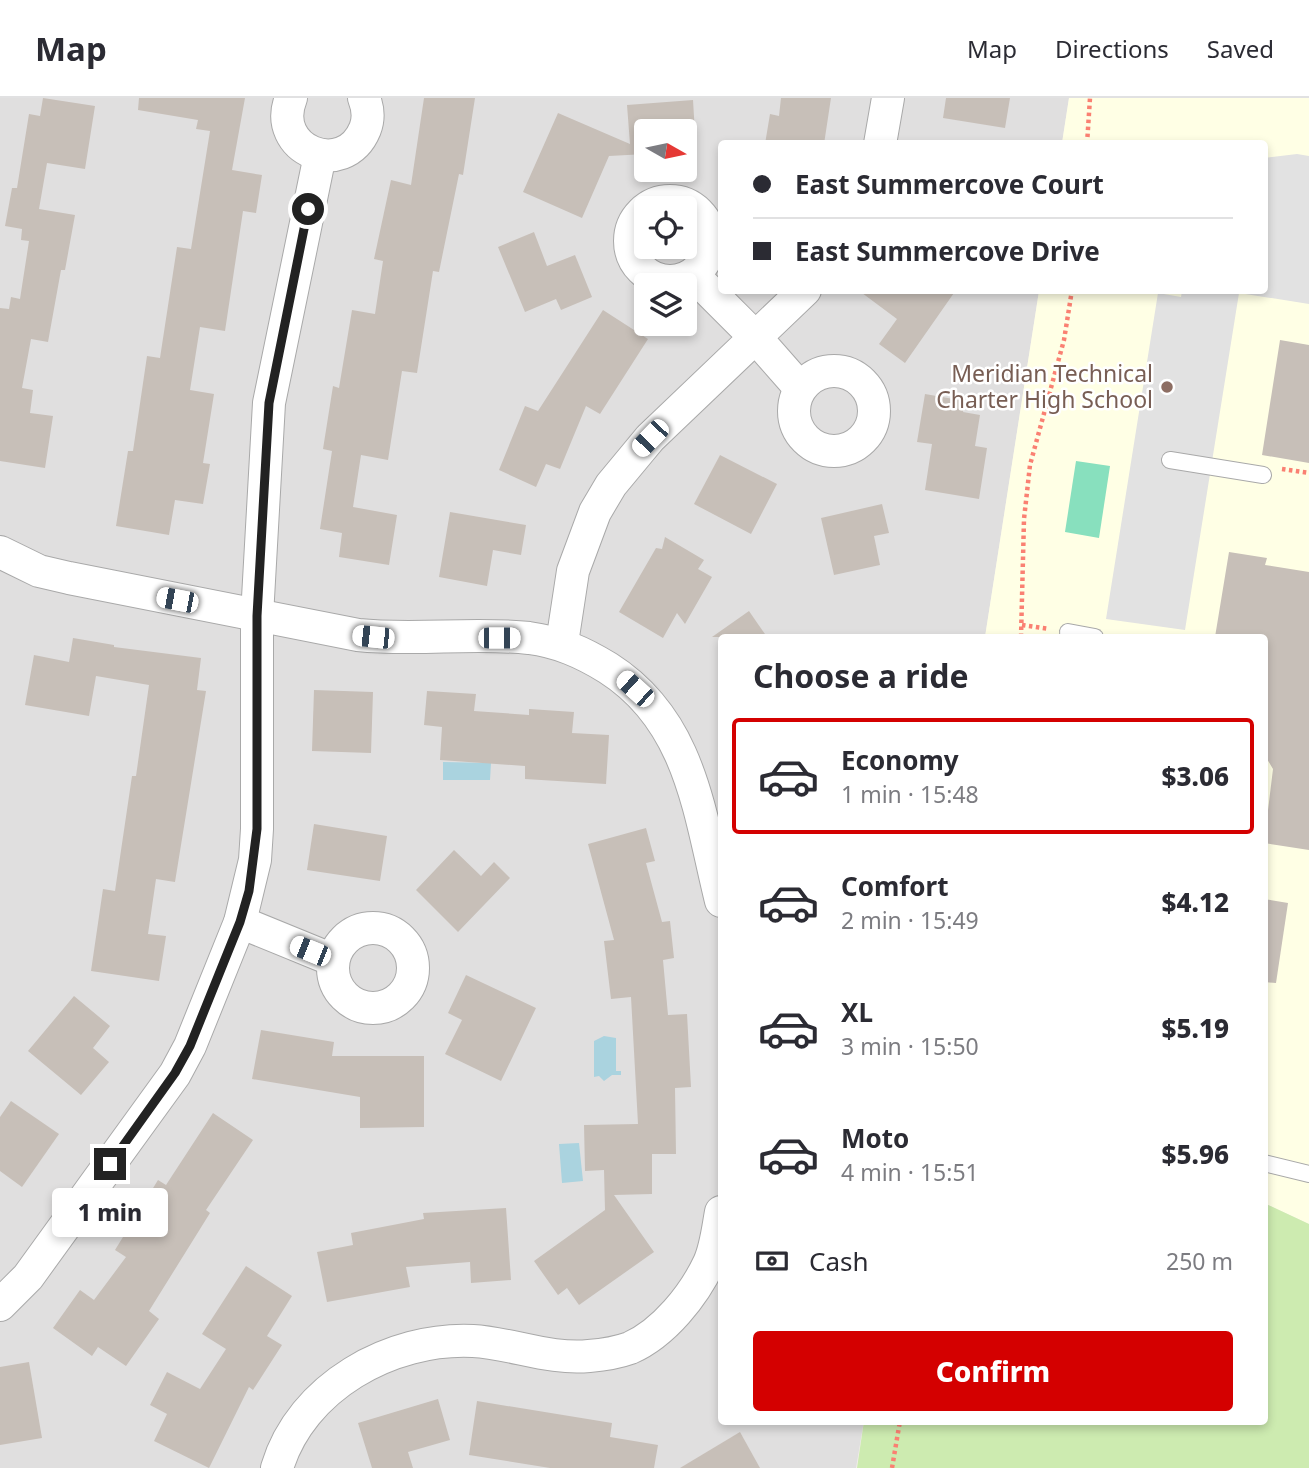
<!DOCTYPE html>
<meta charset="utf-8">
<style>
body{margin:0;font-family:"Noto Sans",sans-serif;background:#f7f7f7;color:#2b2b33;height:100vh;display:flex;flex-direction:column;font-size:26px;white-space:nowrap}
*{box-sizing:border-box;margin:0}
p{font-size:23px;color:#7c7c81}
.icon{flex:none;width:38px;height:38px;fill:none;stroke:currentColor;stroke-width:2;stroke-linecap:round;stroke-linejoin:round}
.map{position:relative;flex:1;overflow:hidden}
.drawer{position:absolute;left:718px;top:536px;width:550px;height:791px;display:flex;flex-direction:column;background:#fff;border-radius:7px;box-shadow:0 4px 10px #0003}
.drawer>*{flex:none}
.banner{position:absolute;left:718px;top:42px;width:550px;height:154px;border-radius:7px;box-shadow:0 4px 10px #0003;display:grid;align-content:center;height:154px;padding:0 35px;background:#fff}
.needle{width:46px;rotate:99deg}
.tools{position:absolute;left:634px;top:21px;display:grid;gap:14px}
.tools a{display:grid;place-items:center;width:63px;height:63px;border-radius:7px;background:#fff;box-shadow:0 4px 10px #0003;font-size:35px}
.end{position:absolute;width:32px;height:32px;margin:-16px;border:9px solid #222;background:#fff;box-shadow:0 0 0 4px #fff}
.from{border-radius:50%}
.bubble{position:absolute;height:49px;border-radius:7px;background:#fff;box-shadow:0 4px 10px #0003;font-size:23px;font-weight:800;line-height:49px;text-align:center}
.car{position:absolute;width:21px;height:42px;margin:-21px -10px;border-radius:9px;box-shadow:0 0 5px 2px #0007;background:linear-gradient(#fff 24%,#345 0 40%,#fff 0 76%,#345 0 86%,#fff 0)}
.banner b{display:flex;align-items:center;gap:24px;height:66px;font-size:26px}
.banner b+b{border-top:2px solid #e1e1e2}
.banner i{width:18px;height:18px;background:#2b2b33}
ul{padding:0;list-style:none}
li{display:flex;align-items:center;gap:21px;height:116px;margin:0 14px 10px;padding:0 21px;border:4px solid transparent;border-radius:7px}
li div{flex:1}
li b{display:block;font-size:26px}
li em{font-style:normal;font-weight:800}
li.on{border-color:#d40000}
li>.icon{width:63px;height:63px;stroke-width:1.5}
h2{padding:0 35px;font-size:32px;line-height:84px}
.pay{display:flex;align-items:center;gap:18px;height:77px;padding:0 35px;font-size:26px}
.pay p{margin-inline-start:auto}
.button{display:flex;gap:14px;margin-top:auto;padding:14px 35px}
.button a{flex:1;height:80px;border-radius:7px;background:#d40000;color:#fff;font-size:28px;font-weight:800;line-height:80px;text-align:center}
header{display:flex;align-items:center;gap:42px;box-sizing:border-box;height:98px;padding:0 35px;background:#fff;border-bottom:2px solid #e1e1e2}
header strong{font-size:33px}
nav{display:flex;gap:38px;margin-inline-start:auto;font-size:24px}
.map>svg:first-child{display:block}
.residential{fill:#e0dfdf;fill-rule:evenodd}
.education{fill:#ffffe5}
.grass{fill:#cdebb0}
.pitch{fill:#88e0be}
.parking{fill:#e2e2e2}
.water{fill:#aad3df}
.building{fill:#c7bfb8}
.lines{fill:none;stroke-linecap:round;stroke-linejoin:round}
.lane-casing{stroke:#a9a9a9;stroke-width:18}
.street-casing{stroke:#a9a9a9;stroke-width:34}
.path{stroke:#fa8072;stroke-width:4.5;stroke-dasharray:3.5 3.5;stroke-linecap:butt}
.lane{stroke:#fff;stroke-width:16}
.street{stroke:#fff;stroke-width:32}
.route{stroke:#222;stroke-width:9}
.education-dot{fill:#8d6e63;stroke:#fff;stroke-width:2.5}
.labels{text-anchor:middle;stroke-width:5;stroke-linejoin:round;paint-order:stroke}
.education-label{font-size:23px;fill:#785e54;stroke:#fff;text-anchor:end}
</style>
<header>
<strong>Map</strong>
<nav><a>Map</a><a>Directions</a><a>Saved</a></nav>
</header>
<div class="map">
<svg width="1309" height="1370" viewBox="0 0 1309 1370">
<rect width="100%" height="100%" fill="#f2efe9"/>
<path class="residential" d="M0,0H1069L1062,45L721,46V192L1039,193L985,539H721V1323H864L856,1370H0ZM646,33H684V72H646ZM646,110H684V149H646ZM646,187H684V226H646Z"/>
<path class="education" d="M1069,0H1309V1126L1264,1105V539H985L1039,193L1264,192V46L1062,45Z"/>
<path class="grass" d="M1264,1105L1309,1126V1370H857L864,1323H1264Z"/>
<path class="pitch" d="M1076,363L1110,368L1099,440L1065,434Z"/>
<path class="parking" d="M1297,56L1309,58V206L1239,195L1185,532L1106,521L1158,195L1181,199L1182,193L1264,192V60Z"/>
<g class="water">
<path d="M443,664L491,665L490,682H443Z"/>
<path d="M604,938L616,940V973H621V977H612L604,983L599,978L594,979V943Z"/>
<path d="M579,1045L583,1083L562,1085L559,1046Z"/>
</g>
<g class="building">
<path d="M43,0L95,8L85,71L47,65L39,111L75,117L65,172H61L48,244L31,241L22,290L33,292L30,315L53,318L45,370L0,363V210L9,211L11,199L20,201L29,143L21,142L22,131L5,128L12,90H17L29,16L40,18Z"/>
<path d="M139,0H245L232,72L262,77L256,115L243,113L225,233L200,229L190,292L214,296L203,365L210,366L203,406L175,402L169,437L116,428L128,353H133L147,258L160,260L177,149L191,151L210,33L196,31L198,22L138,12Z"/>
<path d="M424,0H475L463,77L459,76L439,174L433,173L417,275L402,273L388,362L361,357L353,409L397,417L389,467L339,459L342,435L320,431L332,353L323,351L333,288L339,290L352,212L375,216L383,163L374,161L391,82L411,87Z"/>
<path d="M781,0H831L824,46H765L770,16L779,18Z"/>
<path d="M946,0H1010L1005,30L943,20Z"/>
<path d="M693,2L696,52L684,53V33H646V56L609,58L582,120L523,94L558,15L630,46L627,7Z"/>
<path d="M534,134L547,168L575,157L592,199L561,212L556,201L525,214L498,149Z"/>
<path d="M858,192H956L905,265L879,246L897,221Z"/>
<path d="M603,212L648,241L600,316L586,308L560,371L546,366L536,389L499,372L525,308L538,313Z"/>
<path d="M1280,242L1309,247V365L1262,357Z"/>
<path d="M925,296L965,303L963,314L980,317L975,348L987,350L979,401L925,392L932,346L917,344Z"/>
<path d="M720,357L777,386L751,436L694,406Z"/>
<path d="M882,406L889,435L874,438L880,467L834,477L821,420Z"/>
<path d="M450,414L526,427L521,457L493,452L487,488L439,479Z"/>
<path d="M665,439L704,462L698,471L712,479L685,526L677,515L663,540L619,514L656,450L662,451Z"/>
<path d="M1229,454L1267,460L1265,467L1309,474V752L1264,745L1273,671L1264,656V539H1215Z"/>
<path d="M749,513L767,539H712Z"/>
<path d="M73,540L114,547V549L201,560L197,592L206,593L175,784L156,781L148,836L166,838L159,883L91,873L103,791L115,793L132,678H136L149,587L96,578L89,618L25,607L34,557L69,564Z"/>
<path d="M314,592L373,594L371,655L312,653Z"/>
<path d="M427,593L476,596L474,613L529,617V611L574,614L572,635L609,637L606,686L525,681V668L440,662L442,629L424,627Z"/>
<path d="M314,726L387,738L380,783L307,772Z"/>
<path d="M646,730L655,763L646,765L662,824L670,823L674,860L663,862L668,917L687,916L691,989L675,990L676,1056H652V1096L614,1097L654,1154L579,1207L567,1190L558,1197L534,1163L605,1112L604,1072L585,1073L584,1027L638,1026L631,899L611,901L604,843L614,842L588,746Z"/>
<path d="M454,752L481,778L494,764L510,780L458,834L416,792Z"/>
<path d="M1264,801L1288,805L1276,885L1264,884Z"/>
<path d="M466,877L536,910L501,983L445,956L462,922L448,915Z"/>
<path d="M74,898L110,928L93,950L109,964L81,997L28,953Z"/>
<path d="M261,932L334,944L332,958H424V1029L360,1030V999L252,981Z"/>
<path d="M11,1003L59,1036L22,1089L0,1073V1019Z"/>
<path d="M213,1015L253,1042L206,1112L210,1115L149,1213L159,1221L126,1268L98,1249L92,1258L53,1230L80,1192L94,1202L126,1159L115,1152L158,1082L166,1087Z"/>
<path d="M506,1110L511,1182L471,1185L470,1164L406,1169L410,1189L327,1204L317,1154L353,1147L351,1135L424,1121L423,1115Z"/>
<path d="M246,1168L292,1198L267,1238L282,1247L253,1292L249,1289L209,1370L154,1343L167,1316L150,1307L167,1274L200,1291L226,1251L202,1236Z"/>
<path d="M29,1264L42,1340L0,1347V1269Z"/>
<path d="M438,1301L450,1342L408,1354L413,1370H372L358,1325Z"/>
<path d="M477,1303L612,1325L610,1339L658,1347L654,1370H550L469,1357Z"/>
<path d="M740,1334L760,1370H680Z"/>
</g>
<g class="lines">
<defs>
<g id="lane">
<path d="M1170,362L1263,377"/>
<path d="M1068,534L1095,539"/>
<path d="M1264,1065L1309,1076"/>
</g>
<g id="street">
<path d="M291,0C270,52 344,82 365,31C369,21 368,10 364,0"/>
<path d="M880,46L888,0"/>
<circle cx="670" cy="143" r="40"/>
<path d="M693,177L756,240L800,290"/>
<circle cx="834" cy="313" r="40"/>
<path d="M0,454L39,473L69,480L358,537C415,543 472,534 529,540C559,544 582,554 608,570C691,623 699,714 721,803"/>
<path d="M562,545L573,473L595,414L611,387L650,340L805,192"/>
<path d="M240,824L333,862"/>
<circle cx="373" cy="870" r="40"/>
<path d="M0,1207L28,1179L175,976L190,948L240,824L255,762L257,731V518L269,305L320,57"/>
<path d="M277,1370C301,1289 391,1239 473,1243C511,1245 550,1262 589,1258C601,1257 619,1254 630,1250C664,1235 694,1197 709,1165C716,1150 718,1130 721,1114"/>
</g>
</defs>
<use href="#lane" class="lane-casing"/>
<use href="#street" class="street-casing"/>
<g class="path">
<path d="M1087,46L1090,0"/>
<path d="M1282,371L1309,375"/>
<path d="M1022,527L1049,531"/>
<path d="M1021,539L1024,421L1030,367L1064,242L1072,192"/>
<path d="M892,1370L900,1323"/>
</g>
<use href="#lane" class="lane"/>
<use href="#street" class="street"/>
</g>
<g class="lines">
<path class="route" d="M110,1066L175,975L190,948L240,824L249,793L257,731V518L269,305L308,111"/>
</g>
<circle class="education-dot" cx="1167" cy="289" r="7"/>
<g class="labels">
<g class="education-label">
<text x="1153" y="284">Meridian Technical<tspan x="1153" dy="26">Charter High School</tspan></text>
</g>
</g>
</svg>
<div class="tools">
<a><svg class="needle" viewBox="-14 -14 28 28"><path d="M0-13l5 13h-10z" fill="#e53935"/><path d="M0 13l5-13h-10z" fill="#7c7c81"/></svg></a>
<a><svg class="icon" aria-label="locate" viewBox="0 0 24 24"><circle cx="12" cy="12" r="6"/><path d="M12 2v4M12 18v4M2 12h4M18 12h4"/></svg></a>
<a><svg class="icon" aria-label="layers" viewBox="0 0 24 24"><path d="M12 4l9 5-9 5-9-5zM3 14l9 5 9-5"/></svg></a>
</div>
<i class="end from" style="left:308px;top:111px"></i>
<i class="end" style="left:110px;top:1066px"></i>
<div class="bubble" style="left:52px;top:1090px;width:116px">1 min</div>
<i class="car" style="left:650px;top:340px;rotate:224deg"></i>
<i class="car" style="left:177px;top:502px;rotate:281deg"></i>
<i class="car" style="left:373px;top:539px;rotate:276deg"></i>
<i class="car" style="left:499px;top:540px;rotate:90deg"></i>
<i class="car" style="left:635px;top:591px;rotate:312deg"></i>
<i class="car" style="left:310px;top:853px;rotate:292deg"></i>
<div class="banner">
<b><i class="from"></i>East Summercove Court</b>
<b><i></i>East Summercove Drive</b>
</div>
<section class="drawer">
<h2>Choose a ride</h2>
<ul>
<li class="on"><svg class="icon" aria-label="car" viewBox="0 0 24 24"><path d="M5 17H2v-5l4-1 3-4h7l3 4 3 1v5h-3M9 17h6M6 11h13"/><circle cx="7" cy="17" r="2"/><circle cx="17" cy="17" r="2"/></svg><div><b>Economy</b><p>1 min · 15:48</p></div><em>$3.06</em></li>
<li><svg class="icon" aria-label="car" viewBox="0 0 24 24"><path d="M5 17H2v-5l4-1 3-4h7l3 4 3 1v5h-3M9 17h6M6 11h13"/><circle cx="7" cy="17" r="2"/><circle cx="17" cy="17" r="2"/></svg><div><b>Comfort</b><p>2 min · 15:49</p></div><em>$4.12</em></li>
<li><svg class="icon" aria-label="car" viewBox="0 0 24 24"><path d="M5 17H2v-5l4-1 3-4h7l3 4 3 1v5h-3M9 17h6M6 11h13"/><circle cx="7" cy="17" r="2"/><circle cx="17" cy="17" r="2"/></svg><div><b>XL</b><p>3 min · 15:50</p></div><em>$5.19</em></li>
<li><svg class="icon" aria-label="car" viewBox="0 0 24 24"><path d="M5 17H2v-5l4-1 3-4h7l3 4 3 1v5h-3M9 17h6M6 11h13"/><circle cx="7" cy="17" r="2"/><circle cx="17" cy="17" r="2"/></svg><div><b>Moto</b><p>4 min · 15:51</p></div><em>$5.96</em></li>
</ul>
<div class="pay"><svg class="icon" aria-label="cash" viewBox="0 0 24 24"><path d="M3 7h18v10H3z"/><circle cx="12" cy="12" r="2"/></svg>Cash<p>250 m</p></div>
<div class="button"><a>Confirm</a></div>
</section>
</div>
